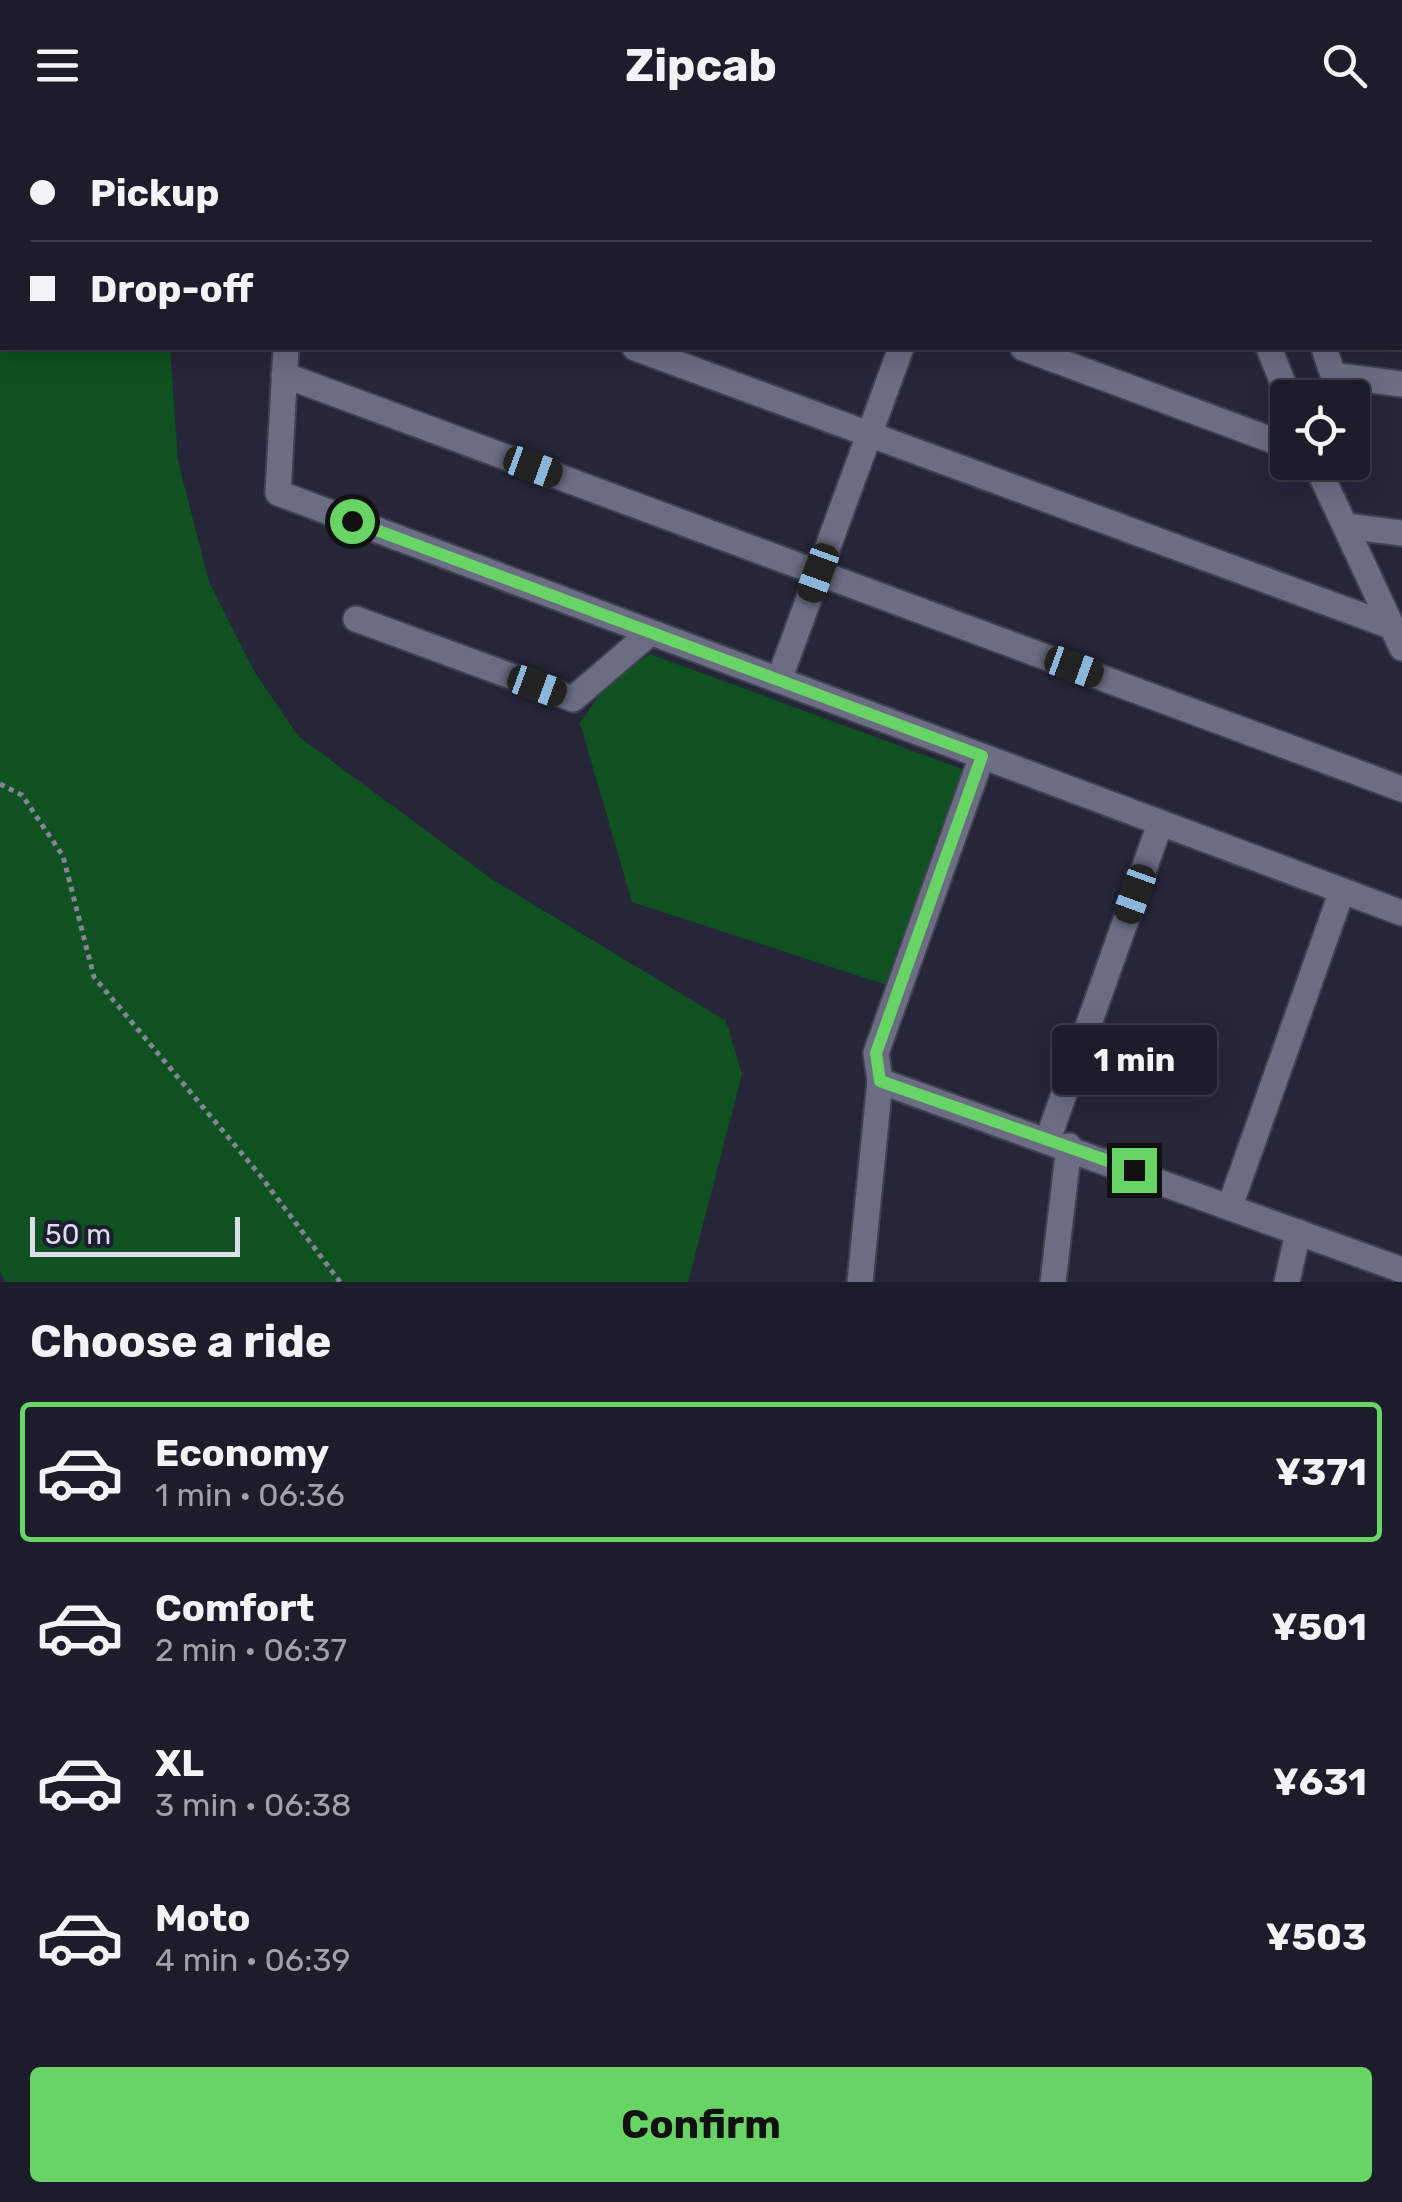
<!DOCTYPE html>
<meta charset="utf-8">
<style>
body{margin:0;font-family:Rubik,sans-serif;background:#252633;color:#f1f3f6;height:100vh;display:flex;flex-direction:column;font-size:38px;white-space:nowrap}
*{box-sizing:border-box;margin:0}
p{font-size:32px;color:#a0a2a9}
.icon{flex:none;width:55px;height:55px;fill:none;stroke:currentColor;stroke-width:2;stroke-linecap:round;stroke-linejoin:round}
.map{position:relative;height:1152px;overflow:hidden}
.panel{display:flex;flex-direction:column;background:#1c1d2b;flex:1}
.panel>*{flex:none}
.banner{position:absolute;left:0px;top:0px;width:1402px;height:220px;box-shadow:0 5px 25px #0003,0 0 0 2px #3a3b47;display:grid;align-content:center;height:220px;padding:0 30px;background:#1c1d2b}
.controls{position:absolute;left:1270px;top:250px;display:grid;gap:20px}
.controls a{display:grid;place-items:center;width:100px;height:100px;border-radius:10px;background:#1c1d2b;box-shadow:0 5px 25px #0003,0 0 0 2px #3a3b47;font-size:50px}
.scale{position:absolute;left:30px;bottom:25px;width:210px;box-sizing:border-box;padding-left:10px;border:5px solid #dbdde9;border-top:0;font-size:28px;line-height:35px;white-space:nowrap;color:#dbdde9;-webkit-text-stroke:8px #1c1e2f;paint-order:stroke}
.end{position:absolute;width:45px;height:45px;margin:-22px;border:12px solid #68d465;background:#111;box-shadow:0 0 0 5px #111}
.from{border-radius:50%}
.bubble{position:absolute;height:70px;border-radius:10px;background:#1c1d2b;box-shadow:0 5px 25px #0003,0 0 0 2px #3a3b47;font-size:32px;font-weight:700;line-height:70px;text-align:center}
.car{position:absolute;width:30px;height:60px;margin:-30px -15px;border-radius:12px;box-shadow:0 0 8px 2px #0007;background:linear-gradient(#222 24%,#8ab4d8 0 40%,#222 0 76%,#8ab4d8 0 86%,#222 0)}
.banner b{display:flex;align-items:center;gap:35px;height:95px;font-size:38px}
.banner b+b{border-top:2px solid #3a3b47}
.banner i{width:25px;height:25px;background:#f1f3f6}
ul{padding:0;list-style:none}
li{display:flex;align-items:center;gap:30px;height:140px;margin:0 20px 15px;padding:0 10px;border:5px solid transparent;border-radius:10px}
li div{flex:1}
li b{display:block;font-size:38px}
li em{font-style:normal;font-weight:700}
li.current{border-color:#68d465}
li>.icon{width:90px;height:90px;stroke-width:1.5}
h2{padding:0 30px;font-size:45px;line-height:120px}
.action{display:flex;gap:20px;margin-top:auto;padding:20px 30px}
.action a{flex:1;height:115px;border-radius:10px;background:#68d465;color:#111;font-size:40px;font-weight:700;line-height:115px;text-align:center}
header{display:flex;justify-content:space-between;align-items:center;height:130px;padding:0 30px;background:#1c1d2b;font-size:45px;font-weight:700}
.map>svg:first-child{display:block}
.green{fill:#0f5120}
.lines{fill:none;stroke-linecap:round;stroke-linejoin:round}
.street-casing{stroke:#3f4150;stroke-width:29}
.path{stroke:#838594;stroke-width:5;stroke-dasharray:5 5;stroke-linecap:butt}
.street{stroke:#6b6e83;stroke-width:25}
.route{stroke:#68d465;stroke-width:12}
</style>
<header><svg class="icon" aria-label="menu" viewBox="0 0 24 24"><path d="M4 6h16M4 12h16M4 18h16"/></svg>Zipcab<svg class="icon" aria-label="search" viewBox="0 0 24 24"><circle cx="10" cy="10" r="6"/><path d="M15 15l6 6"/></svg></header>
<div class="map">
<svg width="1402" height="1152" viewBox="0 0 1402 1152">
<rect width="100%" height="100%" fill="#252739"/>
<g class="green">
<path d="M0,0H200L2,2V218H170L178,331L209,452L254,541L298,606L493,750L726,891L742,944L688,1152H5L0,1140Z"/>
<path d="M650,524L965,640L890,856L632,772L580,593L607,554Z"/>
</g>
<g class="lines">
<defs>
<g id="street">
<path d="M291,0V2"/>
<path d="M444,0L450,2"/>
<path d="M803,0L810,2"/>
<path d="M1180,0L1187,2"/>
<path d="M980,2L981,0"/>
<path d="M1288,2V0"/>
<path d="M1400,105H1402"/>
<path d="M286,218L278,363L1402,783"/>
<path d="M635,218L1393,497"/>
<path d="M1023,218L1288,316"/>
<path d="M1269,218L1289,268"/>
<path d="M1324,218L1333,245L1402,254"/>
<path d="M284,245L1402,659"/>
<path d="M1315,332L1402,518"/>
<path d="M1346,396L1402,403"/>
<path d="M356,489L573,569L650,503"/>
<path d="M779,550L901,218"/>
<path d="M880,951L1402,1140"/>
<path d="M1048,1009L1160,694"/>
<path d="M1230,1076L1342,761"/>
<path d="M860,1152L880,951L876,923L982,626"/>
<path d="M1053,1152L1069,1016"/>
<path d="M1287,1152L1298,1102"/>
</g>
</defs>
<use href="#street" class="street-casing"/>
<path class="path" d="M0,654L22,665L63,726L94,847L259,1044L340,1152"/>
<use href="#street" class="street"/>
</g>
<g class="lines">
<path class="route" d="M352,391L982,626L876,923L880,951L1134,1040"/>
</g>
</svg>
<div class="controls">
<a><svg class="icon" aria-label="locate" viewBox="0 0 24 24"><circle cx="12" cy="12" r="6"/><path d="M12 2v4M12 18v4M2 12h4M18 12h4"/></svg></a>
</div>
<div class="scale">50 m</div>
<i class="end from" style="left:352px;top:391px"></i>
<i class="end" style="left:1134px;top:1040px"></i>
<div class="bubble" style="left:1052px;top:895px;width:165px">1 min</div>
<i class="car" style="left:533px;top:337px;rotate:110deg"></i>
<i class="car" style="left:818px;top:443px;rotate:200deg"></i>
<i class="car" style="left:1074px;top:537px;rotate:110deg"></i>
<i class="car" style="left:537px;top:556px;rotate:110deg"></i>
<i class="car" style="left:1135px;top:764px;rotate:200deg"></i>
<div class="banner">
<b><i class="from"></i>Pickup</b>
<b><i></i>Drop-off</b>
</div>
</div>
<section class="panel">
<h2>Choose a ride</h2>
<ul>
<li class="current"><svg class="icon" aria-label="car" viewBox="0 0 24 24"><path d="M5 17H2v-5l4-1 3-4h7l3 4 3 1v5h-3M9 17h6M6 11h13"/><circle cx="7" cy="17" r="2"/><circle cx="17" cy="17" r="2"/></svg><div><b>Economy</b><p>1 min · 06:36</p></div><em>¥371</em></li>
<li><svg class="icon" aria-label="car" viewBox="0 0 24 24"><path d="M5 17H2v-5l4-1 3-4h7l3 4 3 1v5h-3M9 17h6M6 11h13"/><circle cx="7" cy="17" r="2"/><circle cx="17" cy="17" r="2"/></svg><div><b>Comfort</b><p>2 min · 06:37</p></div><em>¥501</em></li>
<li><svg class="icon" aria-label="car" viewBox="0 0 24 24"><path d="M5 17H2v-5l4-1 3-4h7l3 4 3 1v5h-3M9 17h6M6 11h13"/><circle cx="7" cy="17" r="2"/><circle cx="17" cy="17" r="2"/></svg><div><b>XL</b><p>3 min · 06:38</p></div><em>¥631</em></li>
<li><svg class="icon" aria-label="car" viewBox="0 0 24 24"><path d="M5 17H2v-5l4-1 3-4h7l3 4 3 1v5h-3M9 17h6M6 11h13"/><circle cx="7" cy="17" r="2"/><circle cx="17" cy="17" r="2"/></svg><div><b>Moto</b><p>4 min · 06:39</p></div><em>¥503</em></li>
</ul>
<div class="action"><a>Confirm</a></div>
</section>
